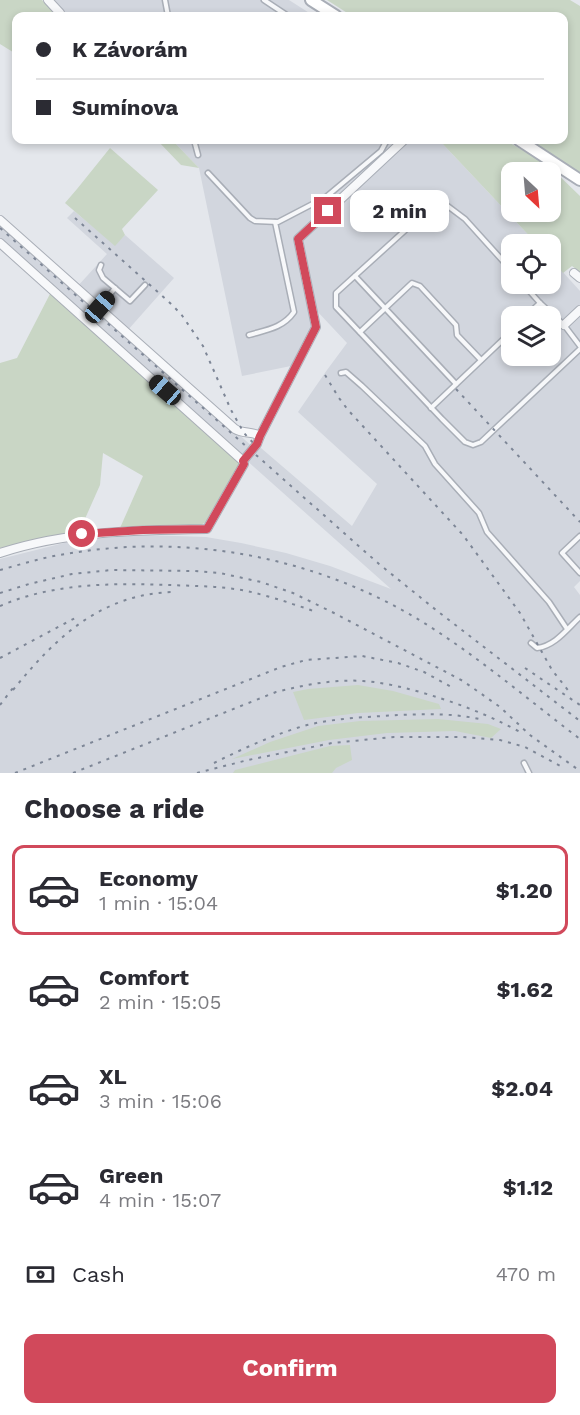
<!DOCTYPE html>
<meta charset="utf-8">
<style>
body{margin:0;font-family:"Work Sans",sans-serif;background:#f2f2f3;color:#2b2b33;height:100vh;display:flex;flex-direction:column;font-size:22px;white-space:nowrap}
*{box-sizing:border-box;margin:0}
p{font-size:20px;color:#7c7c81}
.icon{flex:none;width:33px;height:33px;fill:none;stroke:currentColor;stroke-width:2;stroke-linecap:round;stroke-linejoin:round}
.map{position:relative;height:773px;overflow:hidden}
.drawer{display:flex;flex-direction:column;background:#fff;flex:1}
.drawer>*{flex:none}
.hud{position:absolute;left:12px;top:12px;width:556px;height:132px;border-radius:12px;box-shadow:0 3px 9px #0003;display:grid;align-content:center;height:132px;padding:0 24px;background:#fff}
.needle{width:39px;rotate:154deg}
.buttons{position:absolute;left:501px;top:162px;display:grid;gap:12px}
.buttons a{display:grid;place-items:center;width:60px;height:60px;border-radius:12px;background:#fff;box-shadow:0 3px 9px #0003;font-size:30px}
.end{position:absolute;width:27px;height:27px;margin:-14px;border:8px solid #d1495b;background:#fff;box-shadow:0 0 0 3px #fff}
.from{border-radius:50%}
.bubble{position:absolute;height:42px;border-radius:12px;background:#fff;box-shadow:0 3px 9px #0003;font-size:20px;font-weight:700;line-height:42px;text-align:center}
.car{position:absolute;width:18px;height:36px;margin:-18px -9px;border-radius:8px;box-shadow:0 0 4px 2px #0007;background:linear-gradient(#222 24%,#8ab4d8 0 40%,#222 0 76%,#8ab4d8 0 86%,#222 0)}
.hud b{display:flex;align-items:center;gap:21px;height:57px;font-size:22px}
.hud b+b{border-top:2px solid #e1e1e2}
.hud i{width:15px;height:15px;background:#2b2b33}
ul{padding:0;list-style:none}
li{display:flex;align-items:center;gap:18px;height:90px;margin:0 12px 9px;padding:0 12px;border:3px solid transparent;border-radius:12px}
li div{flex:1}
li b{display:block;font-size:22px}
li em{font-style:normal;font-weight:700}
li.on{border-color:#d1495b}
li>.icon{width:54px;height:54px;stroke-width:1.5}
h2{padding:0 24px;font-size:27px;line-height:72px}
.pay{display:flex;align-items:center;gap:15px;height:66px;padding:0 24px;font-size:22px}
.pay p{margin-inline-start:auto}
.cta{display:flex;gap:12px;margin-top:auto;padding:12px 24px}
.cta a{flex:1;height:69px;border-radius:12px;background:#d1495b;color:#fff;font-size:24px;font-weight:700;line-height:69px;text-align:center}
.map>svg:first-child{display:block}
.built{fill:#d2d6de;fill-rule:evenodd}
.green{fill:#c9d6c5;fill-rule:evenodd}
.lines{fill:none;stroke-linecap:round;stroke-linejoin:round}
.lane-casing{stroke:#a9aeb7;stroke-width:7}
.street-casing{stroke:#a9aeb7;stroke-width:10}
.secondary-casing{stroke:#a9aeb7;stroke-width:14}
.lane{stroke:#f7f8fa;stroke-width:4}
.street{stroke:#f7f8fa;stroke-width:8}
.secondary{stroke:#fff;stroke-width:10}
.rail{stroke:#7d8696;stroke-width:2;stroke-dasharray:3 6;stroke-linecap:butt}
.route{stroke:#d1495b;stroke-width:8}
</style>
<div class="map">
<svg width="580" height="773" viewBox="0 0 580 773">
<rect width="100%" height="100%" fill="#e4e7ec"/>
<g class="built">
<path d="M54,0H289L314,16H60L63,11Z"/>
<path d="M172,140H398L293,238L312,328L291,366L242,376L199,168Z"/>
<path d="M408,140H439L537,244H512V284H550L551,259L580,291V581L574,587L580,595V773H0V559L76,540L145,535L206,537L241,543L286,553L330,566L391,589L0,241V221L254,448H261L352,526L377,484L298,412L327,370L347,343L316,310L303,248L304,238ZM512,316H550V356H512Z"/>
<path d="M74,211L115,245L125,235L174,278L127,331L77,287L107,254L67,218Z"/>
</g>
<g class="green">
<path d="M0,0H42L57,16H16V54L0,44Z"/>
<path d="M327,0H570L580,6V172L566,165L528,140H564V16H352Z"/>
<path d="M157,140H172L199,168L181,165Z"/>
<path d="M439,140H505L548,165L580,196V272L572,266L563,273L551,259L550,244H537ZM512,172H550V212H512Z"/>
<path d="M110,148L158,190L122,229L125,235L115,246L65,203L77,189Z"/>
<path d="M51,292L240,463L206,522L201,525L120,528L143,476L103,453L100,485L80,530L0,548V363L17,358Z"/>
<path d="M358,685L393,691L439,704L441,709L358,713L304,720L293,692L308,689Z"/>
<path d="M438,719L488,724L501,729L491,738L455,731L387,733L329,740L232,759L270,742L318,726L360,721Z"/>
<path d="M350,745L352,760L336,768L332,773H233L235,770L330,746Z"/>
</g>
<g class="lines">
<defs>
<g id="lane">
<path d="M165,0L168,16"/>
<path d="M264,0L288,16"/>
<path d="M194,140L198,155"/>
<path d="M208,173L250,218L255,221L278,222L326,197L381,151L387,140"/>
<path d="M101,265L99,270L103,278L130,301L145,285"/>
<path d="M512,271L465,219L445,204L433,205L336,293V307L442,419L465,442L473,445L481,442L580,349"/>
<path d="M355,276L456,384"/>
<path d="M523,284L540,303L564,325L580,346"/>
<path d="M99,308L115,288"/>
<path d="M526,316L540,303"/>
<path d="M360,332L412,283L420,286L456,325L457,335L481,360"/>
<path d="M249,335C266,330 283,328 294,312L275,222"/>
<path d="M341,373L346,372L362,386L425,446L435,464L479,513L487,532L549,602L567,629"/>
<path d="M431,408L512,331"/>
<path d="M580,536L562,553L580,573"/>
<path d="M531,643L537,648C555,646 567,629 580,617"/>
<path d="M524,763L529,773"/>
</g>
<g id="street">
<path d="M48,0L60,13"/>
<path d="M0,220L235,429C243,434 252,431 260,436"/>
<path d="M0,243L243,461"/>
<path d="M574,273L580,278"/>
<path d="M564,325L580,310"/>
<path d="M0,553C67,531 137,530 207,529L244,464L243,461L257,444L260,436L316,327L298,239L404,140"/>
</g>
<g id="secondary">
<path d="M311,0L336,16"/>
<path d="M519,140L580,180"/>
</g>
</defs>
<use href="#lane" class="lane-casing"/>
<use href="#street" class="street-casing"/>
<use href="#secondary" class="secondary-casing"/>
<use href="#lane" class="lane"/>
<use href="#street" class="street"/>
<use href="#secondary" class="secondary"/>
<g class="rail">
<path d="M75,218L168,301L181,314L203,346L231,410L244,433L257,447"/>
<path d="M0,228L379,564L436,610L580,721"/>
<path d="M325,375L339,398L348,410L463,535L520,613L552,670L571,694"/>
<path d="M456,389L580,522"/>
<path d="M0,570C22,564 44,557 66,554C185,533 312,556 416,618C474,653 526,698 580,739"/>
<path d="M0,593L29,584L72,574L112,570L195,571L220,573L261,582L293,593L334,613L463,681L500,707L530,735L580,771"/>
<path d="M0,606C53,583 112,583 168,585C194,586 221,586 247,591C260,594 274,598 287,602C297,606 308,608 317,613"/>
<path d="M0,658L77,617"/>
<path d="M525,668L580,705"/>
<path d="M13,690C56,637 101,594 173,592"/>
<path d="M0,705L16,684"/>
<path d="M214,763C244,748 275,734 307,725C336,718 368,717 398,715C427,714 455,713 484,720"/>
<path d="M15,773L281,667L306,660L362,656L398,663L424,672L455,689"/>
<path d="M73,773L276,692C305,685 333,679 363,681C380,682 397,686 413,690C452,701 485,713 520,732"/>
<path d="M197,773L248,760L332,743L394,737H463L500,740L525,747L564,768"/>
</g>
</g>
<g class="lines">
<path class="route" d="M82,534L143,530L207,529L244,464L243,461L257,444L260,436L316,327L298,239L328,211"/>
</g>
</svg>
<div class="buttons">
<a><svg class="needle" viewBox="-14 -14 28 28"><path d="M0-13l5 13h-10z" fill="#e53935"/><path d="M0 13l5-13h-10z" fill="#7c7c81"/></svg></a>
<a><svg class="icon" aria-label="locate" viewBox="0 0 24 24"><circle cx="12" cy="12" r="6"/><path d="M12 2v4M12 18v4M2 12h4M18 12h4"/></svg></a>
<a><svg class="icon" aria-label="layers" viewBox="0 0 24 24"><path d="M12 4l9 5-9 5-9-5zM3 14l9 5 9-5"/></svg></a>
</div>
<i class="end from" style="left:82px;top:534px"></i>
<i class="end" style="left:328px;top:211px"></i>
<div class="bubble" style="left:350px;top:190px;width:99px">2 min</div>
<i class="car" style="left:100px;top:307px;rotate:41deg"></i>
<i class="car" style="left:165px;top:390px;rotate:311deg"></i>
<div class="hud">
<b><i class="from"></i>K Závorám</b>
<b><i></i>Sumínova</b>
</div>
</div>
<section class="drawer">
<h2>Choose a ride</h2>
<ul>
<li class="on"><svg class="icon" aria-label="car" viewBox="0 0 24 24"><path d="M5 17H2v-5l4-1 3-4h7l3 4 3 1v5h-3M9 17h6M6 11h13"/><circle cx="7" cy="17" r="2"/><circle cx="17" cy="17" r="2"/></svg><div><b>Economy</b><p>1 min · 15:04</p></div><em>$1.20</em></li>
<li><svg class="icon" aria-label="car" viewBox="0 0 24 24"><path d="M5 17H2v-5l4-1 3-4h7l3 4 3 1v5h-3M9 17h6M6 11h13"/><circle cx="7" cy="17" r="2"/><circle cx="17" cy="17" r="2"/></svg><div><b>Comfort</b><p>2 min · 15:05</p></div><em>$1.62</em></li>
<li><svg class="icon" aria-label="car" viewBox="0 0 24 24"><path d="M5 17H2v-5l4-1 3-4h7l3 4 3 1v5h-3M9 17h6M6 11h13"/><circle cx="7" cy="17" r="2"/><circle cx="17" cy="17" r="2"/></svg><div><b>XL</b><p>3 min · 15:06</p></div><em>$2.04</em></li>
<li><svg class="icon" aria-label="car" viewBox="0 0 24 24"><path d="M5 17H2v-5l4-1 3-4h7l3 4 3 1v5h-3M9 17h6M6 11h13"/><circle cx="7" cy="17" r="2"/><circle cx="17" cy="17" r="2"/></svg><div><b>Green</b><p>4 min · 15:07</p></div><em>$1.12</em></li>
</ul>
<div class="pay"><svg class="icon" aria-label="cash" viewBox="0 0 24 24"><path d="M3 7h18v10H3z"/><circle cx="12" cy="12" r="2"/></svg>Cash<p>470 m</p></div>
<div class="cta"><a>Confirm</a></div>
</section>
